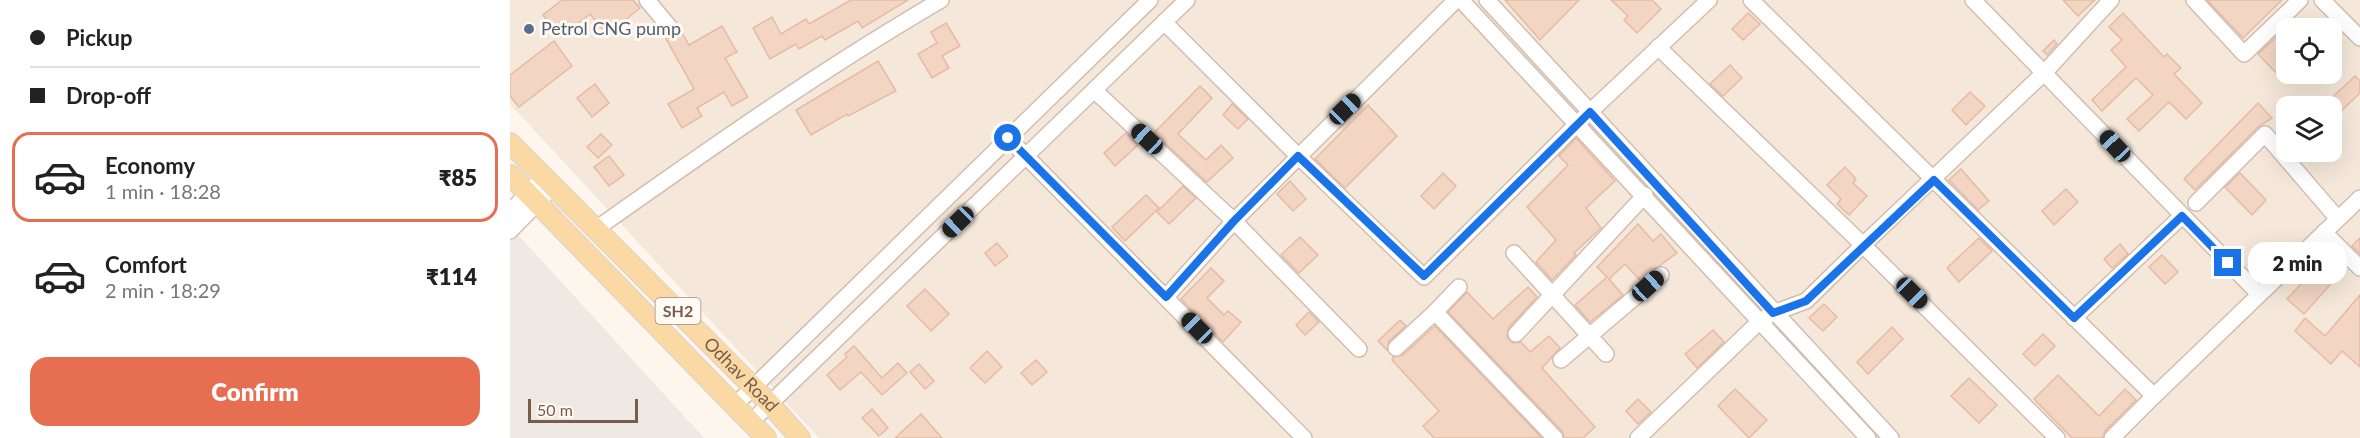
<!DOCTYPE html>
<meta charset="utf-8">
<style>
body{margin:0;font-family:Lato,sans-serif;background:#f6f6f6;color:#222;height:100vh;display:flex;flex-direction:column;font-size:22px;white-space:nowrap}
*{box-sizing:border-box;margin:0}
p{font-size:20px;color:#767676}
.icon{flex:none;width:33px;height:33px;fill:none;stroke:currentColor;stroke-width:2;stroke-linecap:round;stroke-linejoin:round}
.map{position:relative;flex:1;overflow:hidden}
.panel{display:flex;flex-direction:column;background:#fff;width:510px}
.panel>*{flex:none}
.guide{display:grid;align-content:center;height:132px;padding:0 30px;background:#fff}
.tools{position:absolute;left:1766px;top:18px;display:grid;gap:12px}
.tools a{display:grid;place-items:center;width:66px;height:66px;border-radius:12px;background:#fff;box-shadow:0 6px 24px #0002;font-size:30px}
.scale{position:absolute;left:18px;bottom:15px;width:110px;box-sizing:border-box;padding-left:6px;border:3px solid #7a5c4d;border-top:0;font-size:16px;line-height:21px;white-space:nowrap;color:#7a5c4d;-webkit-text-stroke:4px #fffaf3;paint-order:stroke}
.end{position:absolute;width:27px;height:27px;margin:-14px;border:8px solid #1a73e8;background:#fff;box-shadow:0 0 0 3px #fff}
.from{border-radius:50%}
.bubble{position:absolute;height:42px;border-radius:18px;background:#fff;box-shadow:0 6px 24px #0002;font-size:20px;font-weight:800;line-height:42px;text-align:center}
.car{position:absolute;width:18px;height:36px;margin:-18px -9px;border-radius:8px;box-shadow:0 0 4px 2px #0007;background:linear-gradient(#222 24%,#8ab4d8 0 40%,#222 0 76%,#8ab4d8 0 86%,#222 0)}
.guide b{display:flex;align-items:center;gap:21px;height:57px;font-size:22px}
.guide b+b{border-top:2px solid #e0e0e0}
.guide i{width:15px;height:15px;background:#222}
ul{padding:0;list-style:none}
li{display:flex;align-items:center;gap:18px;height:90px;margin:0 12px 9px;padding:0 18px;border:3px solid transparent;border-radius:18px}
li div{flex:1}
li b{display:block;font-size:22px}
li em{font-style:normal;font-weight:800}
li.current{border-color:#e76f51}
li>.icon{width:54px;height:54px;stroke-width:1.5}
.button{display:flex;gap:12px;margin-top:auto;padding:12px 30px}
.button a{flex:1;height:69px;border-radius:18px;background:#e76f51;color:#fff;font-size:24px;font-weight:800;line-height:69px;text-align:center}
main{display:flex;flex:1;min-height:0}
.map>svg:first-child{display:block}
.residential{fill:#f5e8da;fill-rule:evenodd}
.industrial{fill:#efe9e4}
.building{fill:#f3d5c3;stroke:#e6bba3;stroke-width:1.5}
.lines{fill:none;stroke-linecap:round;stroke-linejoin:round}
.minor-casing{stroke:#d1beb0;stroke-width:18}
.major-casing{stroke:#dad1cd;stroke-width:22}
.minor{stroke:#fff;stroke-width:15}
.major{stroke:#fbd9a5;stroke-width:20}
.route{stroke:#1a73e8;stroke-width:8}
.service-dot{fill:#5c6f8a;stroke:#fffaf3;stroke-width:2}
.labels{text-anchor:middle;stroke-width:6;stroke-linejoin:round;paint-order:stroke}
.shield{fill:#fffaf3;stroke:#a28b7f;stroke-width:1.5}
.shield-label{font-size:16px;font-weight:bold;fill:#7a5c4d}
.service-label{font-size:18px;fill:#4e5e75;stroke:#fffaf3;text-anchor:start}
.street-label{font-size:18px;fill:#7a5c4d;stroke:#fffaf3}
</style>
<main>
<section class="panel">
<div class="guide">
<b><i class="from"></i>Pickup</b>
<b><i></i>Drop-off</b>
</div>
<ul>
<li class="current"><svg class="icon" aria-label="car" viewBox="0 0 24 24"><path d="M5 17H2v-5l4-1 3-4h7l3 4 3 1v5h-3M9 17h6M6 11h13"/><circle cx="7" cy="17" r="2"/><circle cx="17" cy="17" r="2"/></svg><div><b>Economy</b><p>1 min · 18:28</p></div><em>₹85</em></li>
<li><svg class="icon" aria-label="car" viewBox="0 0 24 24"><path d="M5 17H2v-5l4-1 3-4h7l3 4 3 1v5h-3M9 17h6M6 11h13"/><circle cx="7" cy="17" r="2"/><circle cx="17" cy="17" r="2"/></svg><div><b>Comfort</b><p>2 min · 18:29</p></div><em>₹114</em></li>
</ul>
<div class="button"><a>Confirm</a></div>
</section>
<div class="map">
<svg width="1850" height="438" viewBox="0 0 1850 438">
<rect width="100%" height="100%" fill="#fdf6ec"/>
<path class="residential" d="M0,0H1850V438H309L0,104ZM1776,28H1821V74H1776ZM1776,106H1821V152H1776Z"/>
<path class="industrial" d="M0,226L194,438H0Z"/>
<g class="building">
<path d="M52,0H123L130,8L97,35L80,14L50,37L33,15Z"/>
<path d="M341,0H398L352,28L348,21L315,40L312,36L289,49L286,44L260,59L243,28L262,17L271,34L296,19L299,24Z"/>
<path d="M995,0H1069L1030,40Z"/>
<path d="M1101,0H1142L1151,9L1127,33L1114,20L1118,16Z"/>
<path d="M1553,0H1585L1568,16Z"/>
<path d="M1697,0H1772L1733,38Z"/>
<path d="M1238,13L1250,24L1233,40L1222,29Z"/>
<path d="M1613,13L1654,57L1657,54L1671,68L1664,74L1692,103L1676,119L1659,102L1629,131L1617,119L1643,95L1626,78L1592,111L1582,100L1616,67L1601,50L1612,40L1599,27Z"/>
<path d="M436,23L450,46L432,56L439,68L422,78L408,54L427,43L421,32Z"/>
<path d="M212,26L227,52L215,58L238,97L222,106L214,92L187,108L192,116L172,128L158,104L184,89L155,37L164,39L171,31L179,45Z"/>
<path d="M1776,28V71L1770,77L1748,54Z"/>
<path d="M1544,40L1547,44L1537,55L1533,51Z"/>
<path d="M44,41L62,66L9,107L0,96V75Z"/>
<path d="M368,61L386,91L338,116L337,114L301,135L286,110Z"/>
<path d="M1220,65L1232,78L1213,96L1200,84Z"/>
<path d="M1845,76L1850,81V93L1821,121V106H1813Z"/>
<path d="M85,84L99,103L82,117L67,98Z"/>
<path d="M690,86L702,98L668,134L696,160L711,145L723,158L697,182L644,133Z"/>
<path d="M1460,92L1475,106L1456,125L1442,110Z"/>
<path d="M1748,103L1762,118L1748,127L1685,190L1674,179Z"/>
<path d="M722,104L738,119L728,129L713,115Z"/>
<path d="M858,105L887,136L835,188L805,159Z"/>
<path d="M616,133L628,145L605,166L594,153Z"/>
<path d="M91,134L102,145L88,158L77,147Z"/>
<path d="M1066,138L1105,181L1076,208L1091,228L1064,253L1066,255L1042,280L1026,262L1046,240L1017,207L1058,165L1049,156Z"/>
<path d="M99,156L114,175L99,186L84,167Z"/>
<path d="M1335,167L1346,179L1343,183L1357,196L1339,215L1327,204L1331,199L1317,185Z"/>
<path d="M1451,169L1479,201L1468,210L1439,180Z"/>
<path d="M933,173L946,186L924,209L911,196Z"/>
<path d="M1730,173L1756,200L1742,215L1715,187Z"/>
<path d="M780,181L796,199L783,211L767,194Z"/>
<path d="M673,186L686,198L659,224L647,212Z"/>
<path d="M1556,189L1568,202L1544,225L1532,211Z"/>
<path d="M636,195L649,208L615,241L602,227Z"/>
<path d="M1128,224L1143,241L1151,234L1167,253L1130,280L1115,264L1099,279L1113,295L1080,322L1065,305L1097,277L1087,267Z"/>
<path d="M790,237L808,255L789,273L771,255Z"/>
<path d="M1469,238L1482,251L1449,282L1437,268Z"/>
<path d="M1850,238V254L1842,246Z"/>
<path d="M487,243L498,256L485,266L475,253Z"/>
<path d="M1610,244L1618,254L1602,268L1594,259Z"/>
<path d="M1820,253L1836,267L1794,314L1777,299Z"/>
<path d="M1652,255L1668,272L1655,284L1639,267Z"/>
<path d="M701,268L714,281L697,298L714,315L718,311L731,322L713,342L671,299Z"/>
<path d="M1018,287L1027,297L999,327L997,337L1003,343L1011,342L1020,352L1039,336L1050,348L1032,368L1085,427L1073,438H1054L1052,431L938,312L957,292L983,319Z"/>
<path d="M415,289L439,314L421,331L397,306Z"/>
<path d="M1850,295V367L1832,351L1821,364L1785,331L1795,318L1815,336Z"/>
<path d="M1314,304L1327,317L1313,331L1299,318Z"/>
<path d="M799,312L809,322L795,335L786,325Z"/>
<path d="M890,320L896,326L879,341L877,350L868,341Z"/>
<path d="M925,326L1032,438H924L913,426L929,411L882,360L883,357L893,355Z"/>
<path d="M1382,327L1393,339L1358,374L1347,362Z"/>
<path d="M1203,330L1214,342L1187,368L1175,354Z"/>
<path d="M1533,334L1545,346L1525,366L1513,354Z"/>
<path d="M344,346L372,378L388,363L397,373L372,395L351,372L330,390L317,375L337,357L335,354Z"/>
<path d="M477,351L492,367L475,383L460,368Z"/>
<path d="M526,360L537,372L522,385L511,373Z"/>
<path d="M409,364L424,381L415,389L400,372Z"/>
<path d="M1548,375L1589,416L1615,389L1626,400L1595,431L1593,438H1562L1524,399Z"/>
<path d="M1459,378L1487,405L1469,423L1441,396Z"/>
<path d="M1225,389L1257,420L1239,438L1208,406Z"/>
<path d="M1128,399L1141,412L1128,424L1116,411Z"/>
<path d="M362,409L378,428L369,436L352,418Z"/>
<path d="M411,414L432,438H385Z"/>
</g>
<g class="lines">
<defs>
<g id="minor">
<path d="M137,0L162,30"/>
<path d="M951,0L1358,438"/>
<path d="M977,0L1381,438"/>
<path d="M1241,0L1644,396L1602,438"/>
<path d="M1463,0L1749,294"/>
<path d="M1684,0L1734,54L1790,0"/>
<path d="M1812,0L1850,38"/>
<path d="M654,22L788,156L914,277L1068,123L1199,0"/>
<path d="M1148,47L1353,245L1535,72L1601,0"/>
<path d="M584,90L724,221L656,297"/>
<path d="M498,138L794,438"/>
<path d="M1686,203L1755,134L1828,219"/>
<path d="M0,212L33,177"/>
<path d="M86,229C199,149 311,70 431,0"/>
<path d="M0,231L42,188"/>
<path d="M1814,232L1850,268"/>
<path d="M1004,253L1096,354"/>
<path d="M949,287L925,312L1045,438"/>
<path d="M1564,318L1672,216"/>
<path d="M1006,334L1135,195"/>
<path d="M886,348L925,312"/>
<path d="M849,349L724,221L946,0"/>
<path d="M1051,360L1151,275"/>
<path d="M1644,396L1850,198"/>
<path d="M225,405L640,0"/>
<path d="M241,422L677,0"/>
<path d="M1128,438L1249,322L1263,313L1296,301L1353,245L1547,438"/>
</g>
<g id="major">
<path id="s1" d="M0,143L260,404L290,438"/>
<path d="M0,175L256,438"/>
</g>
</defs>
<use href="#minor" class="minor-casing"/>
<use href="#major" class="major-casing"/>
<use href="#minor" class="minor"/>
<use href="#major" class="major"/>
</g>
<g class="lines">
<path class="route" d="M498,138L656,297L724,221L788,156L914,276L1080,112L1263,313L1296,301L1424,180L1564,318L1672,216L1718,263"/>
</g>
<circle class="service-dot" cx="19" cy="29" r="6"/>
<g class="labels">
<rect class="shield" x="145.5" y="298" width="45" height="26" rx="4.5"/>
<g class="shield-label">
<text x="168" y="317">SH2</text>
</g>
<g class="service-label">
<text x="31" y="35">Petrol CNG pump</text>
</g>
<g class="street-label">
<text dy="6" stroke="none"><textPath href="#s1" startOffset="327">Odhav Road</textPath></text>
</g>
</g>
</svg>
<div class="tools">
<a><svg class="icon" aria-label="locate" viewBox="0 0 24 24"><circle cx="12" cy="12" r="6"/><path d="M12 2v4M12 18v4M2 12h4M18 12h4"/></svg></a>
<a><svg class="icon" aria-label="layers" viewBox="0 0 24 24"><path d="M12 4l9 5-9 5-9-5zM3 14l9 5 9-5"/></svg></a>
</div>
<div class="scale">50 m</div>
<i class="end from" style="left:498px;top:138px"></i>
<i class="end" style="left:1718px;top:263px"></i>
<div class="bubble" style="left:1738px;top:242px;width:99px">2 min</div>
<i class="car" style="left:835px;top:109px;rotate:46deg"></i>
<i class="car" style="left:637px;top:139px;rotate:313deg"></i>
<i class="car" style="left:1605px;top:146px;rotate:317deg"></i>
<i class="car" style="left:448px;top:222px;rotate:226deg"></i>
<i class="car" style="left:1138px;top:286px;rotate:48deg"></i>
<i class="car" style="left:1402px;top:293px;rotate:135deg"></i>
<i class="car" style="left:687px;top:328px;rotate:315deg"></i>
</div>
</main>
